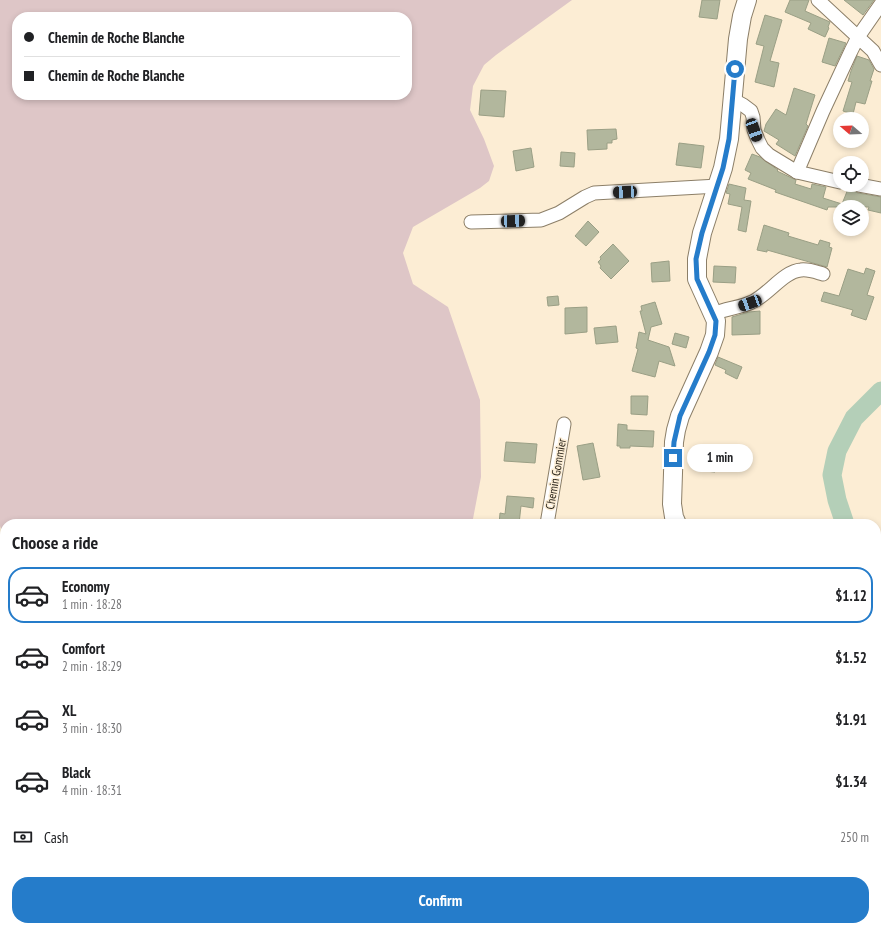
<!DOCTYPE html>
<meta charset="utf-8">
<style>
body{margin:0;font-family:"PT Sans Narrow",sans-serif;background:#f2f2f2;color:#202124;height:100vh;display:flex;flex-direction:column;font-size:15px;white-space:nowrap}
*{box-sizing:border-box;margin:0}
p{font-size:13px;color:#757577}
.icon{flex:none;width:22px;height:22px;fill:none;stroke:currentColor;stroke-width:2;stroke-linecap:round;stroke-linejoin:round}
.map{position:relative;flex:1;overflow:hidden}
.panel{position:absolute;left:0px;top:519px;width:881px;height:412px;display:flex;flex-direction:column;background:#fff;border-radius:16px 16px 0 0;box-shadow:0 2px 6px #0003}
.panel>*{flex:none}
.guide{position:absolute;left:12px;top:12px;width:400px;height:88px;border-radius:16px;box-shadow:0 2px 6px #0003;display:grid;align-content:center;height:88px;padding:0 12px;background:#fff}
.needle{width:26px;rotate:289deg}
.buttons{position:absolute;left:833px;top:112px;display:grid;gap:8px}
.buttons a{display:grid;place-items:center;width:36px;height:36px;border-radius:50%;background:#fff;box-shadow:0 2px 6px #0003;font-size:20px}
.end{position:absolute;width:18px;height:18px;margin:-9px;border:5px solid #257cca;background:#fff;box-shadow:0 0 0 2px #fff}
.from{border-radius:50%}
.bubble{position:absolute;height:28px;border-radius:14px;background:#fff;box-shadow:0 2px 6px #0003;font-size:13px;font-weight:800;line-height:28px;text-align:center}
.car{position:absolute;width:12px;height:24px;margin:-12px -6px;border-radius:5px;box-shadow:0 0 3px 1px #0007;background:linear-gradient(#222 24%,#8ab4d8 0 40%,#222 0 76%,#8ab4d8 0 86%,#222 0)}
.guide b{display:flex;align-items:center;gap:14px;height:38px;font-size:15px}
.guide b+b{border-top:1px solid #e0e0e0}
.guide i{width:10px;height:10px;background:#202124}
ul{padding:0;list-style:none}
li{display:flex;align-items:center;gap:12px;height:56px;margin:0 8px 6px;padding:0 4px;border:2px solid transparent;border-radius:16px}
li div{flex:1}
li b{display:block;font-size:15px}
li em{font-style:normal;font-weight:800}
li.active{border-color:#257cca}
li>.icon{width:36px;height:36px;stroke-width:1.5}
h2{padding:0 12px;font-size:18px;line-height:48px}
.pay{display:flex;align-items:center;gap:10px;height:44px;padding:0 12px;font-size:15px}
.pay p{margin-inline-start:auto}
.primary-button{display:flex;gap:8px;margin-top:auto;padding:8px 12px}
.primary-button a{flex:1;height:46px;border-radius:16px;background:#257cca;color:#fff;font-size:16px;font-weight:800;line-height:46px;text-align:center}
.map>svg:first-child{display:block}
.green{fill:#dec6c7;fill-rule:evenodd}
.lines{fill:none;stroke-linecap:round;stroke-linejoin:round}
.river{stroke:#b4cfb8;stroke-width:19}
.building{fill:#b2b79d;stroke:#9a9f85}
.street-casing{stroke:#8c7f68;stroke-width:15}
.secondary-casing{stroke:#8c7f68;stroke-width:20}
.street{stroke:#fff;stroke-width:13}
.secondary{stroke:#fff;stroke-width:18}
.route{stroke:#257cca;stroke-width:5}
.labels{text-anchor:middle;stroke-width:3;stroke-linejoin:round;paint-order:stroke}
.street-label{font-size:12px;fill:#29241b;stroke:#fcedd4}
</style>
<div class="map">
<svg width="881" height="931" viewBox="0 0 881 931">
<rect width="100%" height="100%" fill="#fcedd4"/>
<g class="green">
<path d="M0,0H572L496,55L484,65L473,86L470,110L484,139L494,166L489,181L480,188L413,227L403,253L413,284L448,307L480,400L481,477L472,524H5V539L0,526ZM17,17H407V95H17Z"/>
<path d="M254,926H406L405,931H254Z"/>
</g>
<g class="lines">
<g class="river">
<path d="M845,524L837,500L832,475L837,451L854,418L881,391"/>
<path d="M876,570L881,574"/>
</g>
</g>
<g class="building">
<path d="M702,0H720L717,19L699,17Z"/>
<path d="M790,0H809L805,11L830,22L828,27L829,28L825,37L808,29L811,23L785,12Z"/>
<path d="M844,0H874L863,15Z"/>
<path d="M765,15L782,20L770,61L779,63L774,87L755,82L764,46L756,44Z"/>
<path d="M829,38L846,43L835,66L822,62Z"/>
<path d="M857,56L869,60L874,69L870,81H872L865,104L856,102L853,114L843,111L852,82L848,81L851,71Z"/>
<path d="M794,88L815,95L806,124L808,126L795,156L776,144L779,140L764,131L766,124L776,109L786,115Z"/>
<path d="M481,90L506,91L504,117L479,115Z"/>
<path d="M616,129L617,139L612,140V143H607V149L588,150L587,130Z"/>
<path d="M679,143L704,146L701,168L676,165Z"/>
<path d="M531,148L534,167L516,171L513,151Z"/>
<path d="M561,152L575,153L574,167L560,166Z"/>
<path d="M752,154L760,157L778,170L777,171L796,180L795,184L811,189L812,184L826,187L823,198L842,204L848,189L858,193L881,197V213L868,210L869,207H828L827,210L775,192L776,190L748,179L751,173L745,170Z"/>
<path d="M729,184L746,188L744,200L751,201L746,232L738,230L742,207L728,204L730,194L726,193Z"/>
<path d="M588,221L599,232L586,246L575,236Z"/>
<path d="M764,225L789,233L788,236L818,245L820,240L830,243L829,247L832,248L827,267L767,250V252L757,250Z"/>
<path d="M613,244L629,261L611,279L600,268L601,266L598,262L601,259L600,257Z"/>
<path d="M669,261L670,281L652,282L651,263Z"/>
<path d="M714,266L736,267L735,283L713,282Z"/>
<path d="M866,268L875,271L867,295L874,297L866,320L851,315L853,310L821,301L824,292L839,296L848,269L864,274Z"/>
<path d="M558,296L559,305L548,306L547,297Z"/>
<path d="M655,302L662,324L651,327L648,340L669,347L675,366L659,361L655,377L632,371L638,349L636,348L639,332L646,334L640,311H642L641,306Z"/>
<path d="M587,307V332L565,334V308Z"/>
<path d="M760,311V334L732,335V317L749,312Z"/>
<path d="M616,326L618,342L596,344L594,328Z"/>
<path d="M675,333L689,337L686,348L672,344Z"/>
<path d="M718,357L742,367L737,379L725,373L726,370L715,365Z"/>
<path d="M631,396H648L647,415L631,414Z"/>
<path d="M618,424L627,425V430L654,431L653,447L630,446V448H620V446H617Z"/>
<path d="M506,442L537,444L535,463L504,461Z"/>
<path d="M593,443L600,477L583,480L577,446Z"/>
<path d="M699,446L718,449L715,472L695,470Z"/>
<path d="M507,496L534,498L533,508L521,506L519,524H499L500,513L505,514Z"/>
</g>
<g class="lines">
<defs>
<g id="street">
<path d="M818,0L873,51L881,65"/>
<path d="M732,99L743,105L751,111L753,117L754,130L758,140L762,148L769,155L797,172L840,182"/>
<path d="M797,172L823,111L851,51L858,37L881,4"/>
<path d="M859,185L881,189"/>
<path d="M471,222L541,220L559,213L585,197L594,193L718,186"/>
<path d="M713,314C726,308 740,308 752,302C768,295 784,271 801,270C808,269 816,272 823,274"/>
<path d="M547,524L564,424"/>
<path d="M0,552L5,579"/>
<path d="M876,896H881"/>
<path d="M73,926L76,931"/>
</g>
<g id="secondary">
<path d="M677,524L674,517L672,504L674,442L676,430L680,416L709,352L715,335L716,321L697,279V259L702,233L723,168L729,139L738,39L742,16L747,0"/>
<path d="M647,926L648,931"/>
</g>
</defs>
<use href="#street" class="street-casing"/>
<use href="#secondary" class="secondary-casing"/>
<use href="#street" class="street"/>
<use href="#secondary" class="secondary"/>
</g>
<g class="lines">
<path class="route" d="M673,458L674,442L680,416L709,352L715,335L716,321L697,279L696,259L702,233L723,168L729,139L735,69"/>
</g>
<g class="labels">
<g class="street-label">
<text transform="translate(556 474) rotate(-80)" y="4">Chemin Gommier</text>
</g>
</g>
</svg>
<div class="buttons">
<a><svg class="needle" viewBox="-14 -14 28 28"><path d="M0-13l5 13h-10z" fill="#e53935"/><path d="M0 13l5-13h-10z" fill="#757577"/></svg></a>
<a><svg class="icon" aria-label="locate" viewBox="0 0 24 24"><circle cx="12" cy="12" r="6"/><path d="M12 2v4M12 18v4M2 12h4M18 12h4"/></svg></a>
<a><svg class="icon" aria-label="layers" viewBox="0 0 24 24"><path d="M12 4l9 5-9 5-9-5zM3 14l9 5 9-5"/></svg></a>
</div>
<i class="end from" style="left:735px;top:69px"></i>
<i class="end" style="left:673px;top:458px"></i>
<div class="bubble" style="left:687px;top:444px;width:66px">1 min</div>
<i class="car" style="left:754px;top:130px;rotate:160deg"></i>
<i class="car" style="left:625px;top:192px;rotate:267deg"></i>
<i class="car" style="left:513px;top:221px;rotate:88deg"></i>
<i class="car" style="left:750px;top:303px;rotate:250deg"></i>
<div class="guide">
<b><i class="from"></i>Chemin de Roche Blanche</b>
<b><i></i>Chemin de Roche Blanche</b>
</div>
<section class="panel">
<h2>Choose a ride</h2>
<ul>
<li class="active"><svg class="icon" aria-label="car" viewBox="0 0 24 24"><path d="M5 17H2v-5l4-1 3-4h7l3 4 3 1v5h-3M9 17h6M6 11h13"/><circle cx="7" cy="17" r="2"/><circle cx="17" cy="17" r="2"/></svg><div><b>Economy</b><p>1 min · 18:28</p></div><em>$1.12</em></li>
<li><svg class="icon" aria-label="car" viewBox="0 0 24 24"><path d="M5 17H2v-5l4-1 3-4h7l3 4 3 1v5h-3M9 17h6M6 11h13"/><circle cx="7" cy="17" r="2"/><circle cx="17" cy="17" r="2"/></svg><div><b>Comfort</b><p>2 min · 18:29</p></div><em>$1.52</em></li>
<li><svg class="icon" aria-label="car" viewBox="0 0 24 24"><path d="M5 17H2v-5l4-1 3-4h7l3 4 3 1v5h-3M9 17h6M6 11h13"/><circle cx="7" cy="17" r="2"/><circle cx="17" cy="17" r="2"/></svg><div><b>XL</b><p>3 min · 18:30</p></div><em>$1.91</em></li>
<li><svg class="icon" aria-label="car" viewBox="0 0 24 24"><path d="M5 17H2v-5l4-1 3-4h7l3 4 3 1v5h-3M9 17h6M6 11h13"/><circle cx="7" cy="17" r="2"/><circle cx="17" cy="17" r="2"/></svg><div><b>Black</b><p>4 min · 18:31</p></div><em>$1.34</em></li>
</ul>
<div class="pay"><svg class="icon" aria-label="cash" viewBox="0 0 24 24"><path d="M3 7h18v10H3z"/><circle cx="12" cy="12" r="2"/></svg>Cash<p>250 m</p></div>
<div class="primary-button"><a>Confirm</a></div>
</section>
</div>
